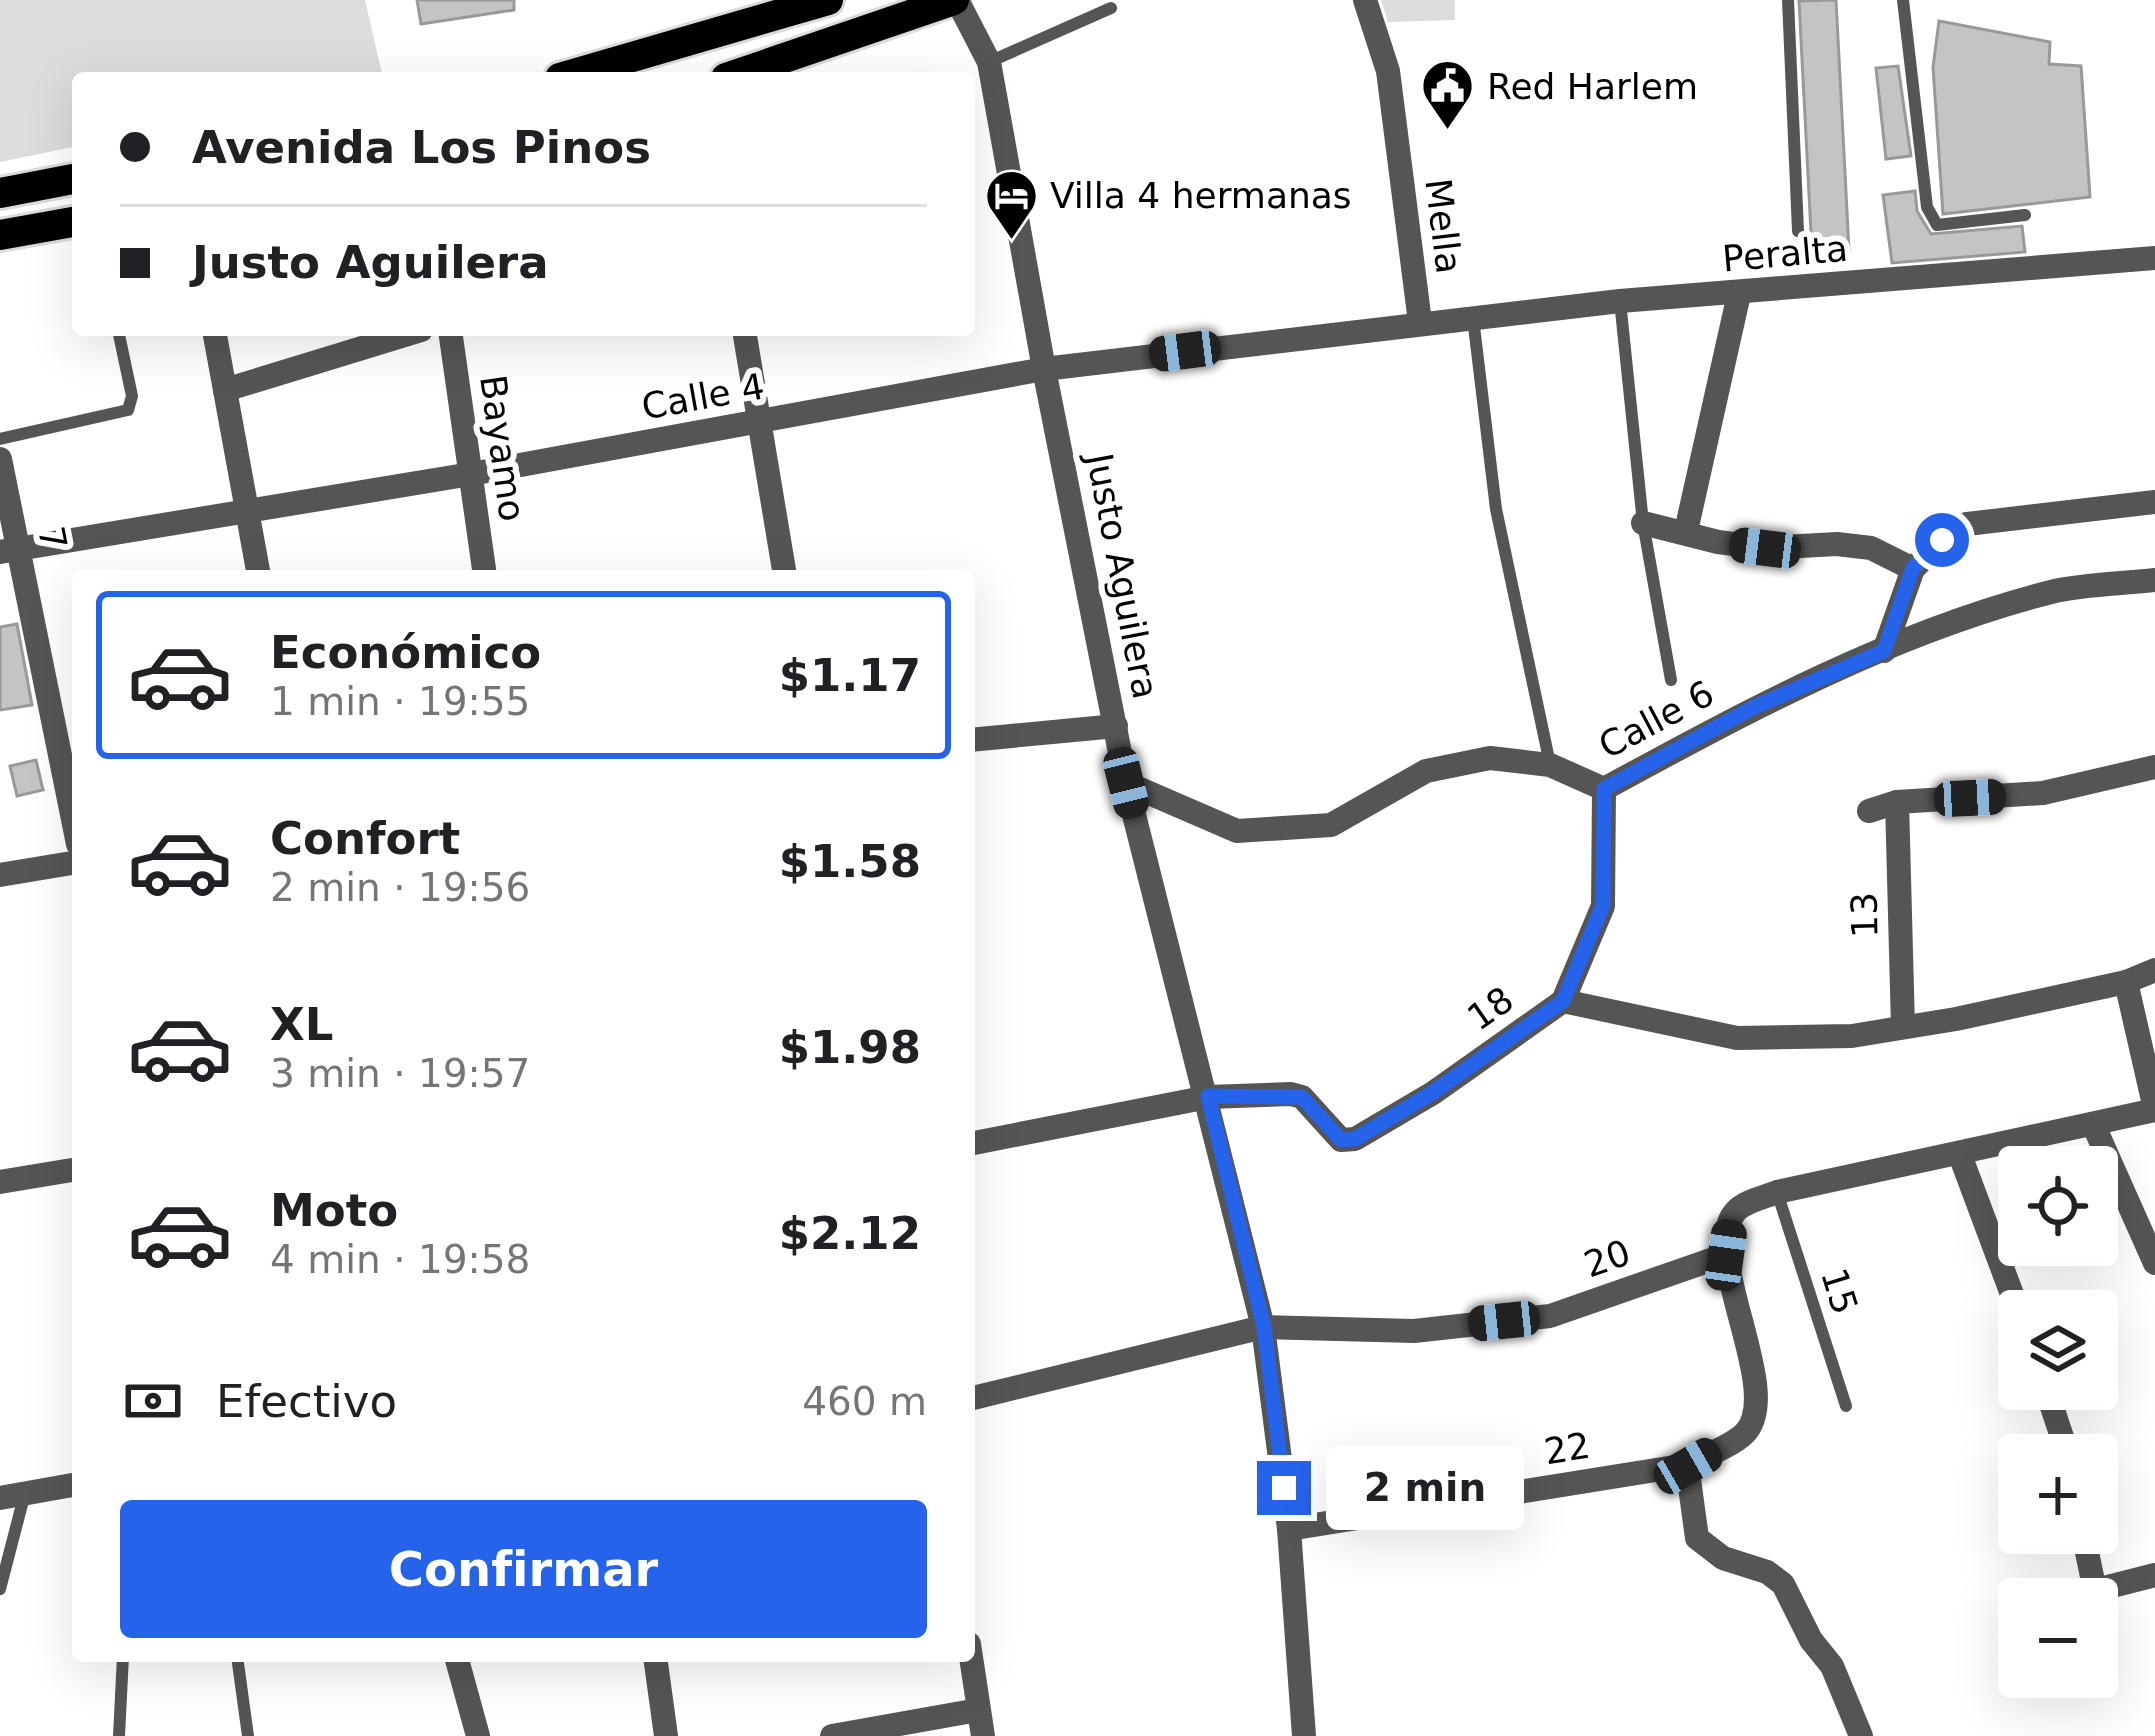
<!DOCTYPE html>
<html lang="es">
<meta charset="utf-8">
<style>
body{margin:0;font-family:"DejaVu Sans",sans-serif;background:#f2f2f2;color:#202124;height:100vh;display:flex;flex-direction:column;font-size:45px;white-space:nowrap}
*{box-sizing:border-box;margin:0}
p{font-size:39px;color:#757577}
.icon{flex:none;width:66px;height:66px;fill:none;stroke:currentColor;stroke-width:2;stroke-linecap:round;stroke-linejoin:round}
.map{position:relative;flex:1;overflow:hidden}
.panel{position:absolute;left:72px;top:570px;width:903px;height:1092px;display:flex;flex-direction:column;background:#fff;border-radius:12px;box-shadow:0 12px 48px #0002}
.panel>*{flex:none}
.guide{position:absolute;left:72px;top:72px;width:903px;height:264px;border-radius:12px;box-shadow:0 12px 48px #0002;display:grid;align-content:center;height:264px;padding:0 48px;background:#fff}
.buttons{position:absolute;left:1998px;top:1146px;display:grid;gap:24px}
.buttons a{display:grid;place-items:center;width:120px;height:120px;border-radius:12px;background:#fff;box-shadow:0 12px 48px #0002;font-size:60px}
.end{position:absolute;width:54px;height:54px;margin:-27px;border:15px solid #2563eb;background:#fff;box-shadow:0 0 0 6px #fff}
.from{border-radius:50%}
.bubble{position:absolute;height:84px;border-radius:12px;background:#fff;box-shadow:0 12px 48px #0002;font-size:39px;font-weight:600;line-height:84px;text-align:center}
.car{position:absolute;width:36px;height:72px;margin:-36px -18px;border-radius:15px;box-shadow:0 0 9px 3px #0007;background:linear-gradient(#222 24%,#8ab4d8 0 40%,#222 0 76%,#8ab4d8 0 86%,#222 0)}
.guide b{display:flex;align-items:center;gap:42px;height:114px;font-size:45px}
.guide b+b{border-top:3px solid #e0e0e0}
.guide i{width:30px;height:30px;background:#202124}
ul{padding:21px 0 0;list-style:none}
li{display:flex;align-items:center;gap:36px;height:168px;margin:0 24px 18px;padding:0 24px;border:6px solid transparent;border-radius:12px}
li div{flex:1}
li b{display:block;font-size:45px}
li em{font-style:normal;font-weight:600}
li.current{border-color:#2563eb}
li>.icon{width:108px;height:108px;stroke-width:1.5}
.pay{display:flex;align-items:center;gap:30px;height:132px;padding:0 48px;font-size:45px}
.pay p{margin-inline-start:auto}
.action{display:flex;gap:24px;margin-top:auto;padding:24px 48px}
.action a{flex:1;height:138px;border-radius:12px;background:#2563eb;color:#fff;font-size:48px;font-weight:600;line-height:138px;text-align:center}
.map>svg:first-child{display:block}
.green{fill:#dcdcdc}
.building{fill:#c4c4c4;stroke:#999;stroke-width:3}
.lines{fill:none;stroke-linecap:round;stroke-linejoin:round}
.primary-casing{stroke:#dbdbdb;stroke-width:36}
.service{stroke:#555;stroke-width:12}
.minor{stroke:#555;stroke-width:24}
.primary{stroke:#000;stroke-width:30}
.route{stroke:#2563eb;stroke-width:15}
.labels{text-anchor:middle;stroke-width:12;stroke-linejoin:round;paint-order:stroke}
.poi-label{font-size:36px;fill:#000;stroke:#fff;text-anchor:start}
.street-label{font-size:36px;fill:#000;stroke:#fff}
</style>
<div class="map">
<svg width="2155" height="1736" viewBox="0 0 2155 1736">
<rect width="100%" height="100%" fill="#fff"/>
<g class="green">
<path d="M0,0H365L383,78H78V146L0,162Z"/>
<path d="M1381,0H1455V20L1388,22Z"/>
</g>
<g class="building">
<path d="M417,0H514V10L421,24Z"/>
<path d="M1836,0L1849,250L1812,252L1799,1Z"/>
<path d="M1939,21L2050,42L2049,64L2081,66L2090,197L1943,214L1933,67Z"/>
<path d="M1898,66L1911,156L1886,159L1876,68Z"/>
<path d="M1915,191L1917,211L1931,234L2022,226L2025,252L1892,263L1883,195Z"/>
<path d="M17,624L32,705L0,710V627Z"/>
<path d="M36,760L43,790L17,796L10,766Z"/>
</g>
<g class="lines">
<defs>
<g id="primary">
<path d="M560,78L828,0"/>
<path d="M726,78L954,0"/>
<path d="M0,193L78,178"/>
<path d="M0,235L78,221"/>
</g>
</defs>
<use href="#primary" class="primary-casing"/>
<g class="service">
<path d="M1788,0L1798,231"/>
<path d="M1903,0L1927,207L1937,225L2025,215"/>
<path d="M989,62L1111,8"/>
<path d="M1620,301L1643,523L1671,680"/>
<path d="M1473,318L1496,509L1550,764"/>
<path d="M0,439L128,410L132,396L118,330"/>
<path d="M1777,1192L1846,1406"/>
<path d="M0,1589L25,1493"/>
<path d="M237,1656L248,1736"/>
<path d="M119,1736L123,1656"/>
</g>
<g class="minor">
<path d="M957,0L989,62L1044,369L1126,783L1263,1327L1289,1529L1304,1736"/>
<path d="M1365,0L1388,71L1420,322"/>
<path d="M214,330L259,576"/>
<path d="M450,330L485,576"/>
<path d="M744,330L785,576"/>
<path d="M225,390L421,330"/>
<path d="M0,459L78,844"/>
<path d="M1643,523L1718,542L1765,548L1837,544L1871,548L1913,569"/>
<path d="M1686,531L1739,294"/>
<path d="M0,552L471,474L1044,369L1620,301L2155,258"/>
<path d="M1884,651L1913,569L1942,540L1967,524L2155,502"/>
<path d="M969,740L1116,726"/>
<path d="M1126,783L1237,831L1331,825L1426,771L1490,758L1550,765L1604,789"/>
<path d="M1604,789C1747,711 1895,631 2055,591C2087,584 2122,584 2155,580"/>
<path d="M1897,802L1903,1027"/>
<path d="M1869,811L1897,802L2043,793L2155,767"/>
<path d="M0,875L78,862"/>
<path d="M2126,982L2155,1109"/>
<path d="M1563,1001L1603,906L1604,789"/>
<path d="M2094,1126L2155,1263"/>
<path d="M969,1144L1208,1097L1291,1094L1302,1097L1341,1140L1355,1139L1433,1093L1563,1001L1737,1038L1852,1036L1956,1019L2126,982L2155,970"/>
<path d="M1960,1155L2019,1313"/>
<path d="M0,1182L78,1169"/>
<path d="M2046,1389L2068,1455"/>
<path d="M969,1399L1263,1327L1414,1331L1550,1316L1725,1255"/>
<path d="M1687,1465L1697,1538L1723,1558L1767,1572L1783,1584L1811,1640L1832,1666L1861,1736"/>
<path d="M0,1498L78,1484"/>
<path d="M1289,1529L1687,1465C1704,1456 1730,1447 1744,1434C1787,1393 1697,1252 1736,1211C1745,1201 1765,1197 1777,1192L2155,1110"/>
<path d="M2083,1533L2095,1591"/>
<path d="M2065,1598L2155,1575"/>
<path d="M969,1644L983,1736"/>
<path d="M456,1656L478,1736"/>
<path d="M655,1656L666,1736"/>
<path d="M832,1736L978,1710"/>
</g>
<use href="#primary" class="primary"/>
</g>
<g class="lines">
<path class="route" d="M1284,1488L1264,1327L1208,1096L1302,1097L1341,1140L1355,1139L1432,1093L1563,1001L1603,905L1604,789L1752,708L1884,651L1913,568L1942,540"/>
</g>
<defs>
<symbol id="civic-pin" viewBox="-11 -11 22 30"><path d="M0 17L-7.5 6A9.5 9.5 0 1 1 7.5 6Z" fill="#000" stroke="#fff"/><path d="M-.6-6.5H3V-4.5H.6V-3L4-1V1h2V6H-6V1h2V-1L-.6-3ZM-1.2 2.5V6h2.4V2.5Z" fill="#fff"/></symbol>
<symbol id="hotel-pin" viewBox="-11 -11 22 30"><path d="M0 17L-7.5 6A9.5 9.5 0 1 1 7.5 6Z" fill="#000" stroke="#fff"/><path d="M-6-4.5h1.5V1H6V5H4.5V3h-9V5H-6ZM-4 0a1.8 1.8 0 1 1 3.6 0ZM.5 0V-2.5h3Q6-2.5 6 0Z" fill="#fff"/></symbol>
</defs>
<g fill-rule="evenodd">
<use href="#civic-pin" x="1418" y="56" width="59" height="81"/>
<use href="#hotel-pin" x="982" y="166" width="59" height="81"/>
</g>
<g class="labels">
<g class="poi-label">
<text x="1487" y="99">Red Harlem</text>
<text x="1050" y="208">Villa 4 hermanas</text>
</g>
<g class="street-label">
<text transform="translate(1444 226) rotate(83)" y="13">Mella</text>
<text transform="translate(1785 253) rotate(-5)" y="13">Peralta</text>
<text transform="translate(703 396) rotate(-10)" y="13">Calle 4</text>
<text transform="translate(503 448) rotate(82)" y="13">Bayamo</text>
<text transform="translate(53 538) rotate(79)" y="13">7</text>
<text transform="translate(1123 576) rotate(79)" y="13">Justo Aguilera</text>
<text transform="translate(1656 719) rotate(-28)" y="13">Calle 6</text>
<text transform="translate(1864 915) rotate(-91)" y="13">13</text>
<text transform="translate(1490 1008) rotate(-35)" y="13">18</text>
<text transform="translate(1607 1258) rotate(-19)" y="13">20</text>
<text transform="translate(1840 1291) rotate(73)" y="13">15</text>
<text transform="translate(1567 1448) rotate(-9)" y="13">22</text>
</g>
</g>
</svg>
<div class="buttons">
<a><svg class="icon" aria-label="locate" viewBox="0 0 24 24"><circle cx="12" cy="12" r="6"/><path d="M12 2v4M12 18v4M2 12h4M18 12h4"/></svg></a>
<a><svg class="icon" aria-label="layers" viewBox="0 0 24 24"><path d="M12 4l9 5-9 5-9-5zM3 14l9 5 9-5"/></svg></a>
<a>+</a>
<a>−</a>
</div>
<i class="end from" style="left:1942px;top:540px"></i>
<i class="end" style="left:1284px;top:1488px"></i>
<div class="bubble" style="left:1326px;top:1446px;width:198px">2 min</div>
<i class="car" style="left:1185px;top:351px;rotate:263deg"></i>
<i class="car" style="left:1765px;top:548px;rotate:277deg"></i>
<i class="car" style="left:1126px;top:783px;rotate:166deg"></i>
<i class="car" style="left:1970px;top:798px;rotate:87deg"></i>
<i class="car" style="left:1726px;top:1255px;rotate:8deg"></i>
<i class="car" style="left:1504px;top:1321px;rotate:264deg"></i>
<i class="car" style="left:1688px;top:1466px;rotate:60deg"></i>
<div class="guide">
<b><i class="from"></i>Avenida Los Pinos</b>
<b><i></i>Justo Aguilera</b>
</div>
<section class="panel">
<ul>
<li class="current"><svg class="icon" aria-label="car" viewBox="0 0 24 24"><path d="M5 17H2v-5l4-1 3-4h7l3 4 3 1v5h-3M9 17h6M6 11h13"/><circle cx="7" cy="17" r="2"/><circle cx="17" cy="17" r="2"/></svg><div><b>Económico</b><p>1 min · 19:55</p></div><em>$1.17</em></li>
<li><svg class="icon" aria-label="car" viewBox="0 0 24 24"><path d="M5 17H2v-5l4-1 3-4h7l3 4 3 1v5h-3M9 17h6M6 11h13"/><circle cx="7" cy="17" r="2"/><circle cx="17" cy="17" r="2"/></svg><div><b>Confort</b><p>2 min · 19:56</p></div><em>$1.58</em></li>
<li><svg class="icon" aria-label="car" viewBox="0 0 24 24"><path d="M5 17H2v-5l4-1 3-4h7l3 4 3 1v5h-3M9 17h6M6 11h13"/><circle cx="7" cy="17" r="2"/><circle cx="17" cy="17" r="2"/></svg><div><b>XL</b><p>3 min · 19:57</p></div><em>$1.98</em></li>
<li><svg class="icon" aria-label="car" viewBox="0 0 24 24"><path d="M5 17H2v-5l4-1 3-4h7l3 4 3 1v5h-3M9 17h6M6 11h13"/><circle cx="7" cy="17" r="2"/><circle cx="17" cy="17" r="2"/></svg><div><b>Moto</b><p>4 min · 19:58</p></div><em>$2.12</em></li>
</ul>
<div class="pay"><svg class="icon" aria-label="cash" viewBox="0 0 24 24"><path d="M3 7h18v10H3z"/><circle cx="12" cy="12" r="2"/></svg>Efectivo<p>460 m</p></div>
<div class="action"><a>Confirmar</a></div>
</section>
</div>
